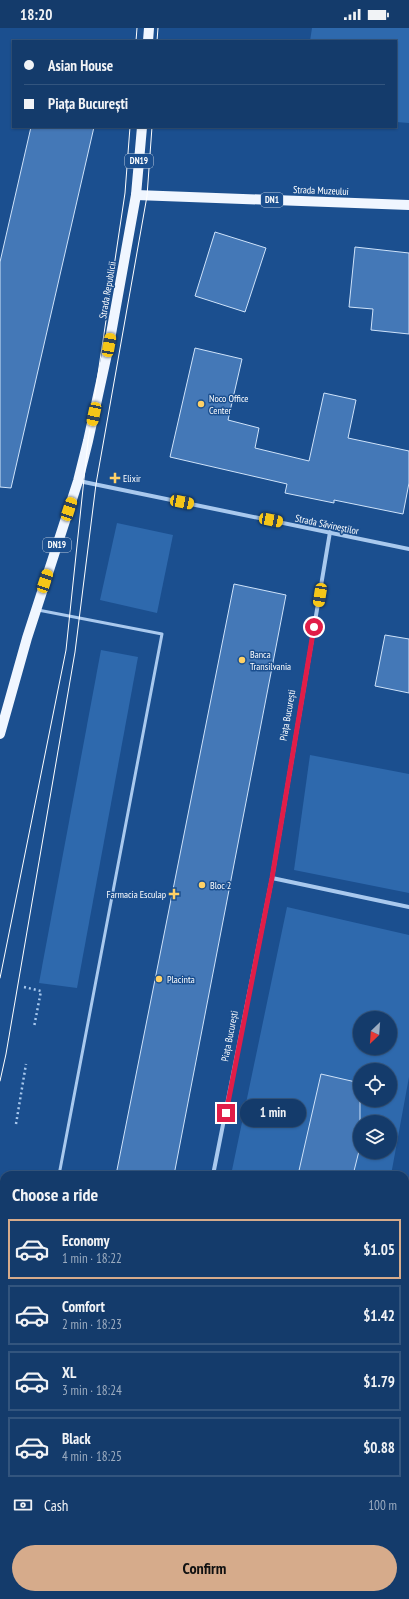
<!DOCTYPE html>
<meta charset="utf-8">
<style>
body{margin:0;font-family:"PT Sans Narrow",sans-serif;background:#214673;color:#f1f3f6;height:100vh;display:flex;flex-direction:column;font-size:15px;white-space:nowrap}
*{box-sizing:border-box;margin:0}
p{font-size:13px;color:#9dadc1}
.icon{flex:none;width:22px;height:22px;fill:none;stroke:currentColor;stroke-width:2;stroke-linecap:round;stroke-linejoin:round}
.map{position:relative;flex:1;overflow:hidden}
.panel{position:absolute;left:0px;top:1143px;width:409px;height:428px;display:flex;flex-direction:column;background:#143b6b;border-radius:12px 12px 0 0;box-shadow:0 1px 3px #0004,0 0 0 1px #33557e}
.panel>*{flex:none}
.top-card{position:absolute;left:12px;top:12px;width:385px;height:88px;border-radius:0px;box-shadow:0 1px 3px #0004,0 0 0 1px #33557e;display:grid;align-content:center;height:88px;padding:0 12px;background:#143b6b}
.needle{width:26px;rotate:205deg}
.controls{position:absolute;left:353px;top:983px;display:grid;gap:8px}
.controls a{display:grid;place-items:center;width:44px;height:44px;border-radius:50%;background:#143b6b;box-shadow:0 1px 3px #0004,0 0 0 1px #33557e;font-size:20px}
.end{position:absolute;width:18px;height:18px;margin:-9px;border:5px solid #e11d48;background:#fff;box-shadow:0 0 0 2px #fff}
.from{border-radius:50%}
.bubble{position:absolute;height:28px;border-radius:14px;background:#143b6b;box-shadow:0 1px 3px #0004,0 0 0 1px #33557e;font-size:13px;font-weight:600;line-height:28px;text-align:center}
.car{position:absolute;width:12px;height:24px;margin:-12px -6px;border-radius:5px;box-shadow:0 0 3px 1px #0007;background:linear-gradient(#f5c518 24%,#345 0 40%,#f5c518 0 76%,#345 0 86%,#f5c518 0)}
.top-card b{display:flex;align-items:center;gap:14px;height:38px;font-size:15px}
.top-card b+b{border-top:1px solid #33557e}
.top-card i{width:10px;height:10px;background:#f1f3f6}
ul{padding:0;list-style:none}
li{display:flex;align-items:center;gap:12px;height:60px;margin:0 8px 6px;padding:0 4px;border:2px solid #33557e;border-radius:0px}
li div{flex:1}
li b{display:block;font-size:15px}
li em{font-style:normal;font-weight:600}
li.active{border-color:#d6ab8b}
li>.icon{width:36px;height:36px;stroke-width:1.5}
h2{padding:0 12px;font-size:18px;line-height:48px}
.pay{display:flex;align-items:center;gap:10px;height:44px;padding:0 12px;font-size:15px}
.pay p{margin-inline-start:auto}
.primary-button{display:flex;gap:8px;margin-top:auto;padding:8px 12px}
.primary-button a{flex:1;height:46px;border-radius:24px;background:#d6ab8b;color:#111;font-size:16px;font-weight:600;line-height:46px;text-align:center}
.status{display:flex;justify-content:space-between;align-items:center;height:28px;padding:0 20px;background:#143b6b;direction:ltr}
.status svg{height:11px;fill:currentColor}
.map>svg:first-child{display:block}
.green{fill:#2e69ad;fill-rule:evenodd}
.building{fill:#4478b7;stroke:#cfe3fa}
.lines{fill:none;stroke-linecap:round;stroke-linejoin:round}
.path{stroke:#a9c9ee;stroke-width:2.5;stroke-dasharray:2 3;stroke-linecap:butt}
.lane{stroke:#a9c9ee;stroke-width:3}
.street{stroke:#a9c9ee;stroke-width:4}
.primary{stroke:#f0f6ff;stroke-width:10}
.tram{stroke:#fff;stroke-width:1}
.route{stroke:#e11d48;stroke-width:5}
.poi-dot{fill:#ffd166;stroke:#1b4f8f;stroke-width:1.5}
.labels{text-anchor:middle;stroke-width:3;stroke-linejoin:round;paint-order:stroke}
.shield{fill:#1b4f8f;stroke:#bbcadd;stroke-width:1}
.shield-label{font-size:9px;font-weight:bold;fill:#fff}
.street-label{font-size:10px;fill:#fff;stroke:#1b4f8f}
.poi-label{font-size:10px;fill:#fff;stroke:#1b4f8f;text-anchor:start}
</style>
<div class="status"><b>18:20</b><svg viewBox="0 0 49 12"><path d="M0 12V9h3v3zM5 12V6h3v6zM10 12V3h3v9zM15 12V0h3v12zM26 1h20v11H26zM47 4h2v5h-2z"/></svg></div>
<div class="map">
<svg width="409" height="1571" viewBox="0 0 409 1571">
<rect width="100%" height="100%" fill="#1b4f8f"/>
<g class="green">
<path d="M312,0H409V95L396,94V13H310Z"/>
<path d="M117,495L173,507L157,585L100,572Z"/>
<path d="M101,622L138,629L77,960L39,955Z"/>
<path d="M310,727L409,746V865L294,842Z"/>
<path d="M287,879L409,907V1049L391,1147H231ZM360,990H390V1020H360ZM360,1042H390V1072H360ZM360,1094H390V1124H360Z"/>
<path d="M144,1567H314L313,1571H144Z"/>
</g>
<g class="building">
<path d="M31,99H94L11,460L0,459V234Z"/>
<path d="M215,204L266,220L245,284L195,268Z"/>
<path d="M355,219L409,225V306L371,302L373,281L349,279Z"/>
<path d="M195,320L242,331L228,392L259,400L255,420L309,433L324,365L356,372L348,410L409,423V455L403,486L334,472V475L285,465L287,456L170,429Z"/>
<path d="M234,556L286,567L174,1147H116Z"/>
<path d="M385,607L409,611V665L375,658Z"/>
<path d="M321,1046L360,1055V1119L353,1147H298Z"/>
</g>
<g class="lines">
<g class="path">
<path d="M24,959L41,963L34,999"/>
<path d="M16,1096L26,1036"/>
</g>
<path class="lane" d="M38,582L162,606L59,1147"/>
<g class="street">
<path d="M79,453L409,521"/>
<path d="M272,850L409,879"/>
<path d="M213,1147L272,850L330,504"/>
<path d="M405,1186L409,1165"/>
<path d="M129,1571L130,1567"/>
<path d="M330,1571L331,1567"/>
</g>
<g class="primary">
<path d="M148,13L149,0"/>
<path d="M136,167L409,177"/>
<path d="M0,706L27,610L78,453L88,413L109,317L136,167L142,99"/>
</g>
<g class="tram">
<path d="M136,13L137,0"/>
<path d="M157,13L158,0"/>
<path d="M0,950L66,622L88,413L125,165L130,99"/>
<path d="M0,1053L6,1026L75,624L96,456L147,168L152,99"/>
</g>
</g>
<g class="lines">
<path class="route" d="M226,1085L272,850L314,599"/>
</g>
<g class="poi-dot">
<circle cx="201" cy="376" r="4"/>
<path d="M113 444h4v4h4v4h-4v4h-4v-4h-4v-4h4z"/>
<circle cx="242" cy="632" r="4"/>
<circle cx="202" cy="857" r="4"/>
<path d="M172 860h4v4h4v4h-4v4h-4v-4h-4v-4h4z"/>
<circle cx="159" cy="951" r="4"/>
</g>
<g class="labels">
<g class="shield">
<rect x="125" y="126" width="28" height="14" rx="3"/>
<rect x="261" y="165" width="22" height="14" rx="3"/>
<rect x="43" y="510" width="28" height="14" rx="3"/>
</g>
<g class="shield-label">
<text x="139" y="136">DN19</text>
<text x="272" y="175">DN1</text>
<text x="57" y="520">DN19</text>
</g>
<g class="street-label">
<text transform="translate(321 162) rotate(2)" y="4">Strada Muzeului</text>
<text transform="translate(107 262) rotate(-80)" y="4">Strada Republicii</text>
<text transform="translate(327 496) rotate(12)" y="4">Strada Săvineștilor</text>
<text transform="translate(287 687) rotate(-80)" y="4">Piața București</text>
<text transform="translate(229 1008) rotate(-79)" y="4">Piața București</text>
</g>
<g class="poi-label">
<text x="209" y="374">Noco Office<tspan x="209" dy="12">Center</tspan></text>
<text x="123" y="454">Elixir</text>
<text x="250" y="630">Banca<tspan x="250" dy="12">Transilvania</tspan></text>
<text x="210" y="861">Bloc 2</text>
<text x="166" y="870" text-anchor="end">Farmacia Esculap</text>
<text x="167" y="955">Placinta</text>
</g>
</g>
</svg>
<div class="controls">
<a><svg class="needle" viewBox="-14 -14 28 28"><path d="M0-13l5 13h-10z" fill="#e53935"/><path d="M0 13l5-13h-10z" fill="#9dadc1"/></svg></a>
<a><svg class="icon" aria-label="locate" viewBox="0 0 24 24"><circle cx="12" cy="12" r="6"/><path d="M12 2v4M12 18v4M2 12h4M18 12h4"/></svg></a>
<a><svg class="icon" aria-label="layers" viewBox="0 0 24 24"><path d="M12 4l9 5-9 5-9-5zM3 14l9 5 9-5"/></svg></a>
</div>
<i class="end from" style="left:314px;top:599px"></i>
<i class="end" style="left:226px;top:1085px"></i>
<div class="bubble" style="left:240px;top:1071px;width:66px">1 min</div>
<i class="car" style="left:109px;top:317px;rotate:10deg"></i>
<i class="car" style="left:94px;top:386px;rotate:192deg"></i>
<i class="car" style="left:182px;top:474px;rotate:101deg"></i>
<i class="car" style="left:69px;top:481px;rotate:18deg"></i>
<i class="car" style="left:271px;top:492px;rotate:101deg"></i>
<i class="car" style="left:45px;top:553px;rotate:18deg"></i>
<i class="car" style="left:320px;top:567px;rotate:189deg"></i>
<div class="top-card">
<b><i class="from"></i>Asian House</b>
<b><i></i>Piața București</b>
</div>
<section class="panel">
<h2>Choose a ride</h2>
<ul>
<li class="active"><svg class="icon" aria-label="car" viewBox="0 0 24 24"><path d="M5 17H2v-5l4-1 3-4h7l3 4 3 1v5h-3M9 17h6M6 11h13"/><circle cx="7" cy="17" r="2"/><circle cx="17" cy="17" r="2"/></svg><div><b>Economy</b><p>1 min · 18:22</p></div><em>$1.05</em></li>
<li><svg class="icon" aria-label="car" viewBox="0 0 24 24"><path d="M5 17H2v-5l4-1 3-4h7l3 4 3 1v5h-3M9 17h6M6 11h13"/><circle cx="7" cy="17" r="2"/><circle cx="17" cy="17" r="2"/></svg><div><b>Comfort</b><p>2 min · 18:23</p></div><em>$1.42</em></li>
<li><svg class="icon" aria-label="car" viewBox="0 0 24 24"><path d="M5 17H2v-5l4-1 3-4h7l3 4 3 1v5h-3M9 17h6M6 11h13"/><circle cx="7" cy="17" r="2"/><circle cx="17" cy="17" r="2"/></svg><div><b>XL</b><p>3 min · 18:24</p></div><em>$1.79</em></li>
<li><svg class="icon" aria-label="car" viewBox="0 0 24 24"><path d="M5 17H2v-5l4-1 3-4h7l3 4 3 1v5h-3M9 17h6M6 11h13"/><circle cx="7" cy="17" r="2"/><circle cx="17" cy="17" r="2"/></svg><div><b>Black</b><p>4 min · 18:25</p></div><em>$0.88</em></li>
</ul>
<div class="pay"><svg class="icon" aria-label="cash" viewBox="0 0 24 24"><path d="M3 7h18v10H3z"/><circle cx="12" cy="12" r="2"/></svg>Cash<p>100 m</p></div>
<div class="primary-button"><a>Confirm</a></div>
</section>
</div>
